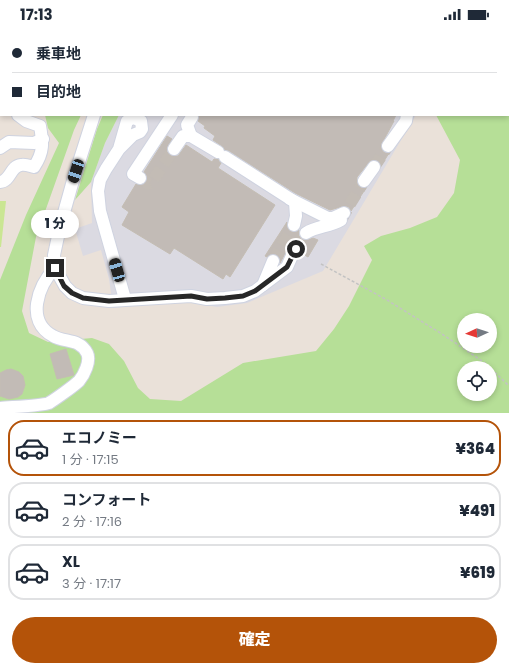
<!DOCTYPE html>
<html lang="ja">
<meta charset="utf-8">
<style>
body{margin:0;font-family:Poppins,"Noto Sans JP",sans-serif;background:#f2f2f3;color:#1f2937;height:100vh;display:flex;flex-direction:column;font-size:15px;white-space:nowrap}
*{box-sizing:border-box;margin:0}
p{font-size:13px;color:#747a83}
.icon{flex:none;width:22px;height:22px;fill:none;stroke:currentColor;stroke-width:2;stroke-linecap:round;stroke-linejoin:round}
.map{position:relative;height:385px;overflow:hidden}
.panel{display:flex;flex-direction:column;background:#fff;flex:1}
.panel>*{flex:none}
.banner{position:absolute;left:0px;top:0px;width:509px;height:88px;box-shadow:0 2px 6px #0003;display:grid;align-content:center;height:88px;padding:0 12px;background:#fff}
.needle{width:26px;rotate:267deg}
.tools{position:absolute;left:457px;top:285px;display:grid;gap:8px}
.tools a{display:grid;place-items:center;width:40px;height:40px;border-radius:50%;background:#fff;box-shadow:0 2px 6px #0003;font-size:20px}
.end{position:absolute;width:18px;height:18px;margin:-9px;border:5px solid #272727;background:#fff;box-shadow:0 0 0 2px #fff}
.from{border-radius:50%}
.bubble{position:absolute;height:28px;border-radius:14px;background:#fff;box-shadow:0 2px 6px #0003;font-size:13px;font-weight:800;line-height:28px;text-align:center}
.car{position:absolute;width:12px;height:24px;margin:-12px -6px;border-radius:5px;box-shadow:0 0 3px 1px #0007;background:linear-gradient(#222 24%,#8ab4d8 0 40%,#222 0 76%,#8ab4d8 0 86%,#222 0)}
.banner b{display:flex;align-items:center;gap:14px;height:38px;font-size:15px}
.banner b+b{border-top:1px solid #e0e1e3}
.banner i{width:10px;height:10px;background:#1f2937}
ul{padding:7px 0 0;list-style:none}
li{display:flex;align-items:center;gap:12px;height:56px;margin:0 8px 6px;padding:0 4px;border:2px solid #e0e1e3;border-radius:16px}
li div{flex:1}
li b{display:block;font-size:15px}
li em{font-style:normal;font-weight:800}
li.selected{border-color:#b45309}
li>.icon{width:36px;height:36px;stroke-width:1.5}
.cta{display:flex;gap:8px;margin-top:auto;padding:8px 12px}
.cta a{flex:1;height:46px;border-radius:24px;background:#b45309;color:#fff;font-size:16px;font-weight:800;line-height:46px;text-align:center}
.status{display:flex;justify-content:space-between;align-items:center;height:28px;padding:0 20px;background:#fff;direction:ltr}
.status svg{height:11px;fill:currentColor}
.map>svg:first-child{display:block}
.industrial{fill:#dbdae2}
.green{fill:#b6df97;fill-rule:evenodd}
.pitch{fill:#cae693}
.building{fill:#c2bbb6;stroke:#c4bdb3}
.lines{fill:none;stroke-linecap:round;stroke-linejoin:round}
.minor-tunnel{stroke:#c3bcb5;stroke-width:12;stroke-dasharray:12 6;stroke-linecap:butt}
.minor-casing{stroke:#cfd3e0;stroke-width:14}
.major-casing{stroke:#c3c3c3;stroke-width:17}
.path{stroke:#c3c3c3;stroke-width:1.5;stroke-dasharray:3 2;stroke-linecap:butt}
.minor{stroke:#fff;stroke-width:12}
.major{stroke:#eabd5e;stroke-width:15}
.route{stroke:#272727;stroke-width:5}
</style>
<div class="status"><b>17:13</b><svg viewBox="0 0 49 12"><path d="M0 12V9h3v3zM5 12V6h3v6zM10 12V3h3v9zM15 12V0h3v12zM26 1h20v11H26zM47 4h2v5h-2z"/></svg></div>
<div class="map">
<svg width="509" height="385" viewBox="0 0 509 385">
<rect width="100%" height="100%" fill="#eae1d9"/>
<path class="industrial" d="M119,87H416L323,243L247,275L217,279L184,273L113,280L109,251L101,222L83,228L75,201L92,195L91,154L105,115Z"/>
<g class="green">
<path d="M480,0H509V385H0V252L26,187L59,115L48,100L45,87H81L74,102L36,209L22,283L29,305L48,314L92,310L109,316L124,333L138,360L150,371L181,373L243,335L316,323L334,301L349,278L372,232L364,218L381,208L410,200L437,189L454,165L460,132L436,87H508V1H478ZM464,292H490V318H464ZM464,340H490V366H464Z"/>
<path d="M103,87H119L105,115L91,154L75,172L97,101Z"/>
</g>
<path class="pitch" d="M0,173H6L1,219H0Z"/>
<g class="building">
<path d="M199,87H396L393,93H394L381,117L383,124L389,125L381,138L378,133L371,132L357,149V156L360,159L366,160L351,183L349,179L344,178L330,182L295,165L229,123L225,122L222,118L213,112L215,108L204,100L205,98L198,93Z"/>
<path d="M167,108L172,111L167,120V125L170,127L174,128H178L186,117L212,134L214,131H218L221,135L218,140L275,177L230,249L226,246L223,251L174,220L170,226L122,197L129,184L122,179L136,156L140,157L146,154L147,150L144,144Z"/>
<path d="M287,194V199L289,202L293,204L299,202V208L302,212H306L313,210L318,212L308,229L301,225L302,221L301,216L295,214L291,215L280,235L279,229L276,226H272L267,229L265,228Z"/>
<path d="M66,321L74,347L57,351L50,326Z"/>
<path d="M11,341L19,344L23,348L25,357L22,366L18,369L9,371L0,368V345L6,342Z"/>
</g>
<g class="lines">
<g class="minor-tunnel">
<path d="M249,1L250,0"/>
<path d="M374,139L388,118"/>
<path d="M140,150L149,156L151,155L174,121"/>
<path d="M341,192L350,176L364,153"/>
<path d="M295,221L306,205"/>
<path d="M273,233L294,197"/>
</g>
<defs>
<g id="minor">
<path d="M288,0L290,1"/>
<path d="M302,0L304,1"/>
<path d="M13,1V0"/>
<path d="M132,1V0"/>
<path d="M227,1L228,0"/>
<path d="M0,15L1,13"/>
<path d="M0,68L1,69"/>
<path d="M94,87L72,156L60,199L54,227L55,240L65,258L72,265L83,270L109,273L191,268L207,271L225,270L243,268L255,263L263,257"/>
<path d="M191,108L187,97L192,89"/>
<path d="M388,118L406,93L407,87"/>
<path d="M0,120L9,114L34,115L43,111"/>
<path d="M119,121L127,93L133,90L141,93L142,101L140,104L133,107L119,121L106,141L100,152L98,163L100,183L125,271"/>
<path d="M174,121L183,108H191L218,124"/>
<path d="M225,129L295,174L296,188L294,197"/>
<path d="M140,150L133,146L172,87"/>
<path d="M364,153L374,139"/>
<path d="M0,154C11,153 10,138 21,137C25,136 30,138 34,139C44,124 43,115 40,98L26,93L18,87"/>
<path d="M290,171L328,190H333L344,185"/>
<path d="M306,205C317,198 329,199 341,192"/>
<path d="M273,233L263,257L287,239L295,221"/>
<path d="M0,380C9,379 42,378 49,375C54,372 74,358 79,353C84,347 91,333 87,325C79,310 65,315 53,308C25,293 38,258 55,240"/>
</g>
<g id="major">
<path d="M50,1L51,0"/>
<path d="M0,56L1,55"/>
</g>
</defs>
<use href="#minor" class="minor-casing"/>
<use href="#major" class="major-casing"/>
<path class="path" d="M321,236L387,272L442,306L485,335L509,358"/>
<use href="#minor" class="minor"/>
<use href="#major" class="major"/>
</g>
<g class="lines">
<path class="route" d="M55,240L64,258L72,265L83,270L109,273L191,268L207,271L225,270L243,268L255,263L287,239L296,221"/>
</g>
</svg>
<div class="tools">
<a><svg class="needle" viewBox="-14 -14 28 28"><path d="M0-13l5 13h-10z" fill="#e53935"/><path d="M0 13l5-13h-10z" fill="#747a83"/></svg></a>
<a><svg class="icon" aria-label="locate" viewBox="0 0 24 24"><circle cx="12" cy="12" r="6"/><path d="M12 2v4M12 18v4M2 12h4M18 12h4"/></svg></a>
</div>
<i class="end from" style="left:296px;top:221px"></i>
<i class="end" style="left:55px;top:240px"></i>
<div class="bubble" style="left:31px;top:182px;width:48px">1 分</div>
<i class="car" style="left:76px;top:143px;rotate:198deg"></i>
<i class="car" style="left:117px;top:242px;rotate:344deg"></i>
<div class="banner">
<b><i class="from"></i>乗車地</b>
<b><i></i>目的地</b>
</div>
</div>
<section class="panel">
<ul>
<li class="selected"><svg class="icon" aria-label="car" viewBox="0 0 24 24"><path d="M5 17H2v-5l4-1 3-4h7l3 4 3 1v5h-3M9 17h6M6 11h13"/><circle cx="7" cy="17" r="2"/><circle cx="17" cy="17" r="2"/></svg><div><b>エコノミー</b><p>1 分 · 17:15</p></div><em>¥364</em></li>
<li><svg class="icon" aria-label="car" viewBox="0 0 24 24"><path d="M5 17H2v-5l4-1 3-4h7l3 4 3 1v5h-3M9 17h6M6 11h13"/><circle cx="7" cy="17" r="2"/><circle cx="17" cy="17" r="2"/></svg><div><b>コンフォート</b><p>2 分 · 17:16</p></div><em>¥491</em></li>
<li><svg class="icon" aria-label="car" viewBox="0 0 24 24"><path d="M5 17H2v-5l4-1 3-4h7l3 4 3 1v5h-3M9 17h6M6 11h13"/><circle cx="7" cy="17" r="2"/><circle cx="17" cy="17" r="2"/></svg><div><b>XL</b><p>3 分 · 17:17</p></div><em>¥619</em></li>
</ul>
<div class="cta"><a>確定</a></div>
</section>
